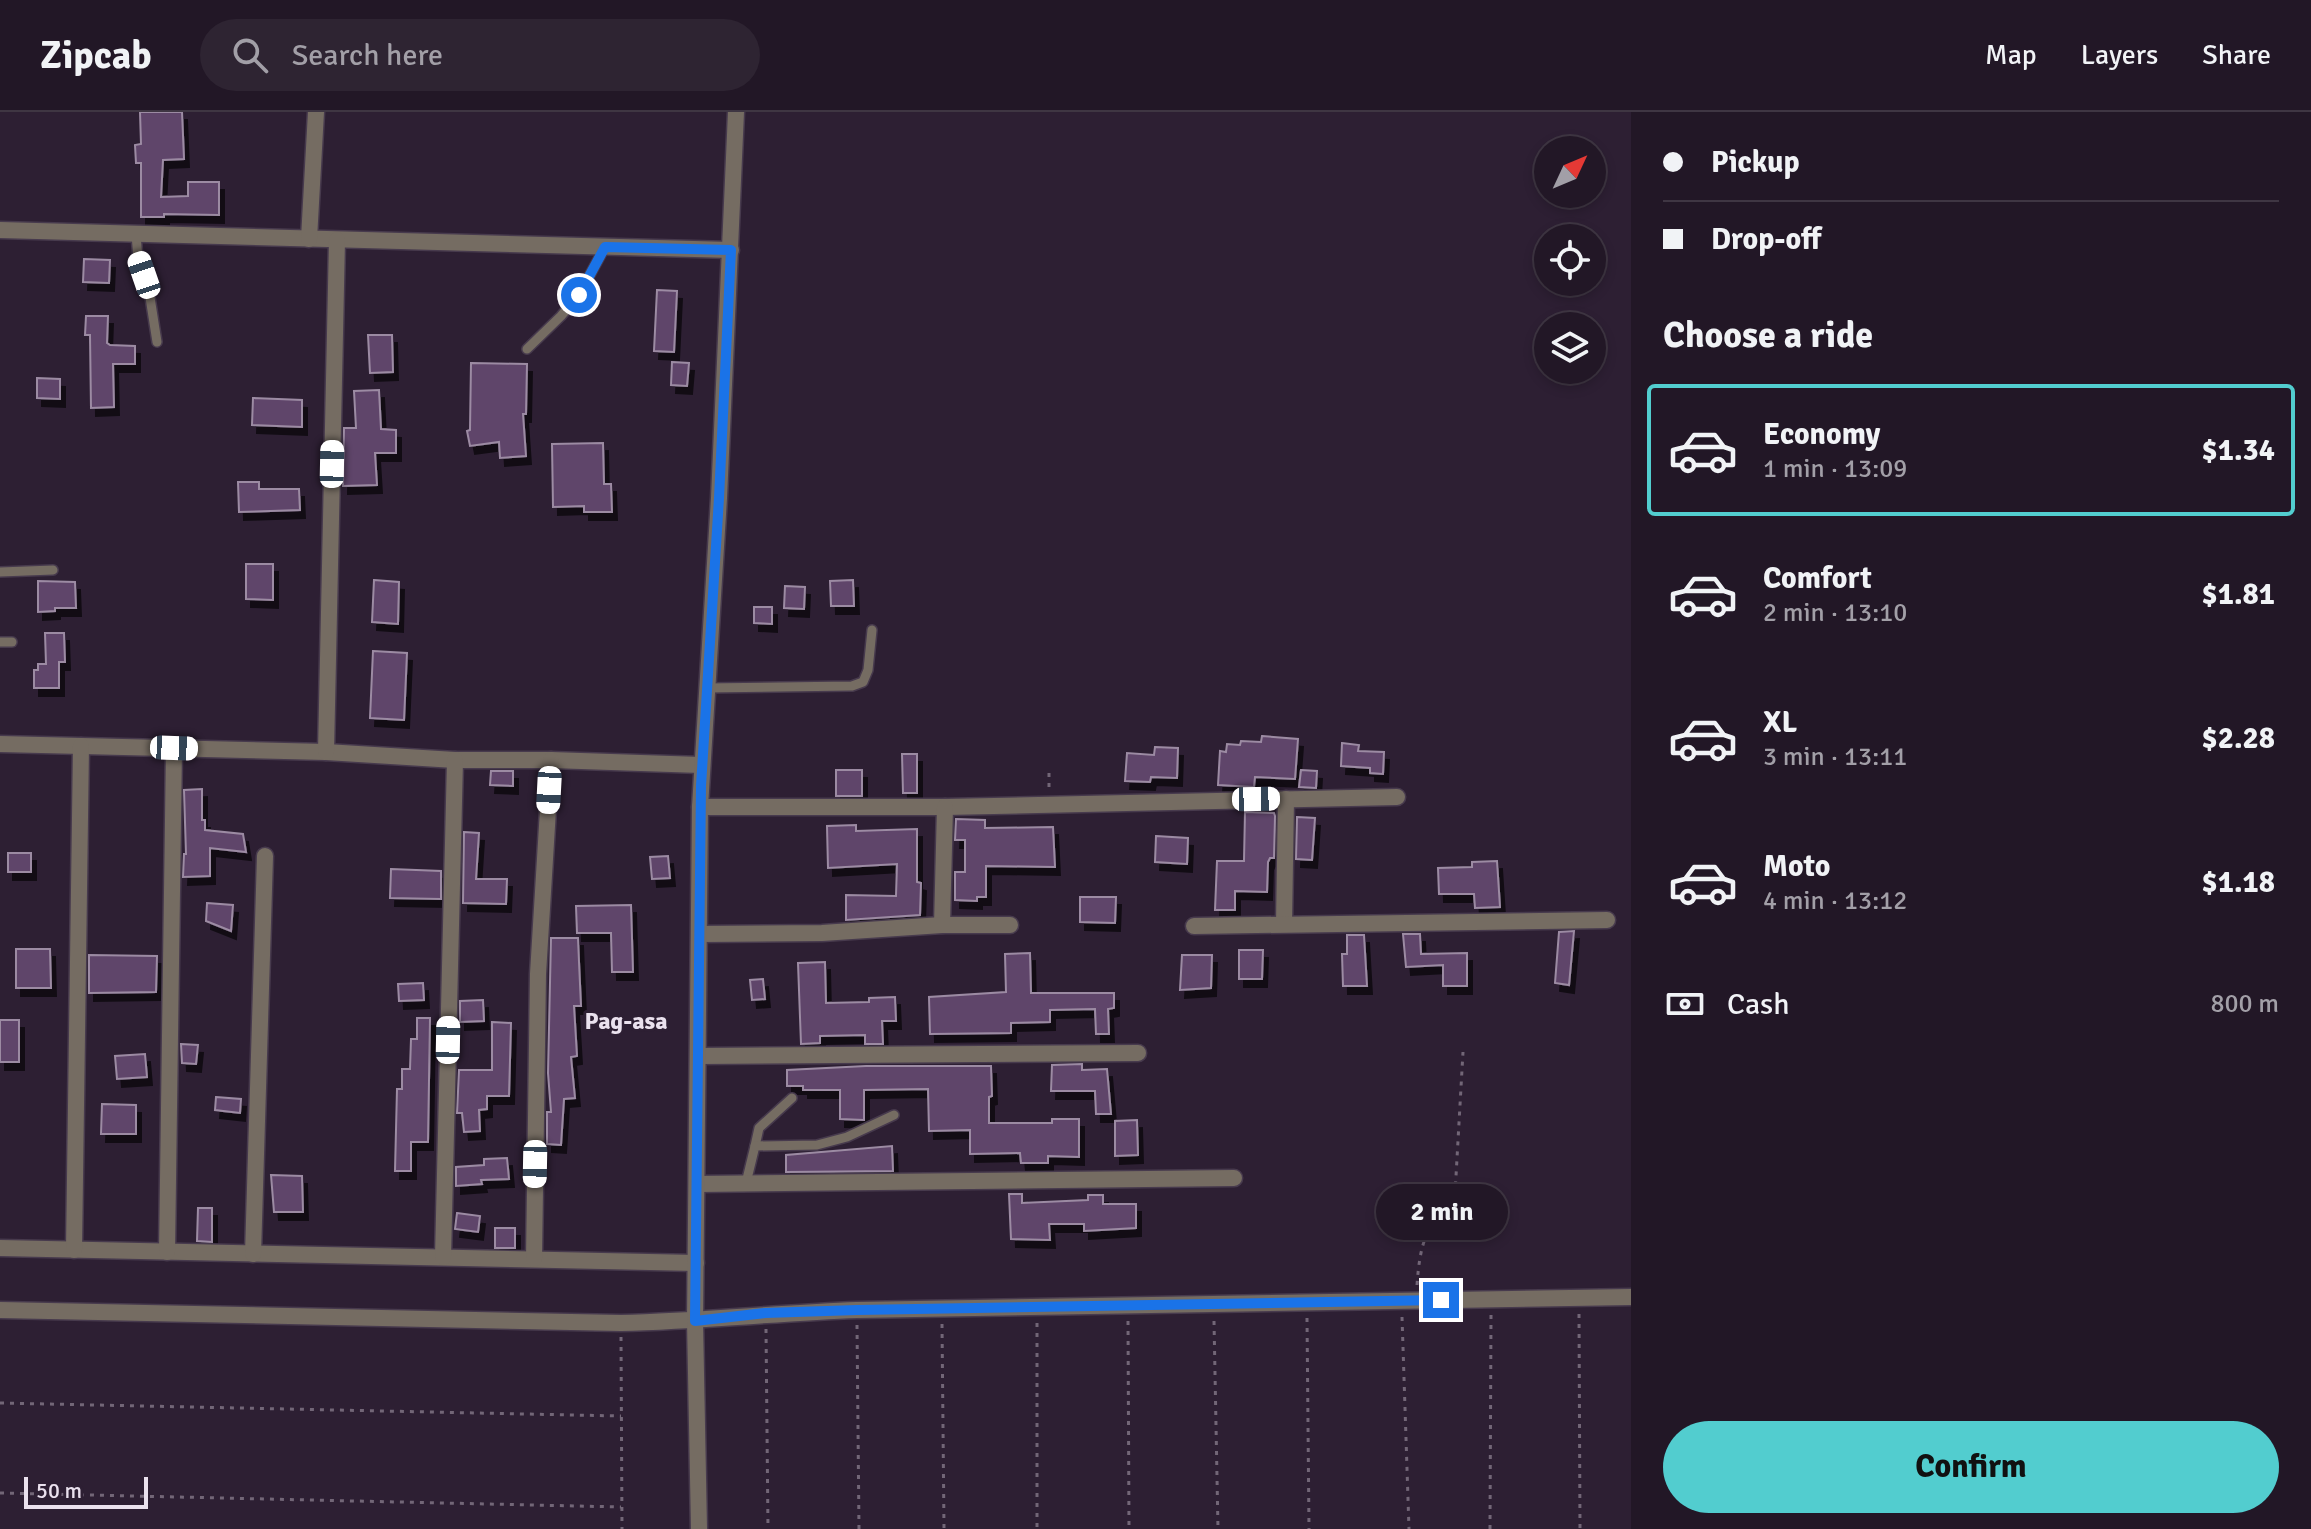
<!DOCTYPE html>
<meta charset="utf-8">
<style>
body{margin:0;font-family:Signika,sans-serif;background:#2e2432;color:#f1f3f6;height:100vh;display:flex;flex-direction:column;font-size:30px;white-space:nowrap}
*{box-sizing:border-box;margin:0}
p{font-size:26px;color:#a29fa7}
.icon{flex:none;width:44px;height:44px;fill:none;stroke:currentColor;stroke-width:2;stroke-linecap:round;stroke-linejoin:round}
.map{position:relative;flex:1;overflow:hidden}
.details{display:flex;flex-direction:column;background:#221726;width:680px}
.details>*{flex:none}
.hud{display:grid;align-content:center;height:176px;padding:0 32px;background:#221726}
.needle{width:52px;rotate:46deg}
.buttons{position:absolute;left:1534px;top:24px;display:grid;gap:16px}
.buttons a{display:grid;place-items:center;width:72px;height:72px;border-radius:50%;background:#221726;box-shadow:0 4px 12px #0003,0 0 0 2px #3f3643;font-size:40px}
.scale{position:absolute;left:24px;bottom:20px;width:124px;box-sizing:border-box;padding-left:8px;border:4px solid #eae1ee;border-top:0;font-size:22px;line-height:28px;white-space:nowrap;color:#eae1ee;-webkit-text-stroke:6px #2d1f33;paint-order:stroke}
.end{position:absolute;width:36px;height:36px;margin:-18px;border:10px solid #1a73e8;background:#fff;box-shadow:0 0 0 4px #fff}
.from{border-radius:50%}
.bubble{position:absolute;height:56px;border-radius:28px;background:#221726;box-shadow:0 4px 12px #0003,0 0 0 2px #3f3643;font-size:26px;font-weight:700;line-height:56px;text-align:center}
.car{position:absolute;width:24px;height:48px;margin:-24px -12px;border-radius:10px;box-shadow:0 0 6px 2px #0007;background:linear-gradient(#fff 24%,#345 0 40%,#fff 0 76%,#345 0 86%,#fff 0)}
.hud b{display:flex;align-items:center;gap:28px;height:76px;font-size:30px}
.hud b+b{border-top:2px solid #3f3643}
.hud i{width:20px;height:20px;background:#f1f3f6}
ul{padding:0;list-style:none}
li{display:flex;align-items:center;gap:24px;height:132px;margin:0 16px 12px;padding:0 16px;border:4px solid transparent;border-radius:8px}
li div{flex:1}
li b{display:block;font-size:30px}
li em{font-style:normal;font-weight:700}
li.current{border-color:#52cdcf}
li>.icon{width:72px;height:72px;stroke-width:1.5}
h2{padding:0 32px;font-size:36px;line-height:96px}
.pay{display:flex;align-items:center;gap:20px;height:88px;padding:0 32px;font-size:30px}
.pay p{margin-inline-start:auto}
.button{display:flex;gap:16px;margin-top:auto;padding:16px 32px}
.button a{flex:1;height:92px;border-radius:48px;background:#52cdcf;color:#111;font-size:32px;font-weight:700;line-height:92px;text-align:center}
header{display:flex;align-items:center;gap:48px;box-sizing:border-box;height:112px;padding:0 40px;background:#221726;border-bottom:2px solid #3f3643}
header strong{font-size:38px}
nav{display:flex;gap:44px;margin-inline-start:auto;font-size:28px}
.search{width:560px;height:72px;background:#2e2432;display:flex;align-items:center;gap:20px;box-sizing:border-box;padding:0 28px;border-radius:44px;color:#a29fa7;font-size:30px}
main{display:flex;flex:1;min-height:0}
.map>svg:first-child{display:block}
.building{fill:#5f446a;stroke:#9c8ba3;stroke-width:2;filter:url(#shadow)}
.lines{fill:none;stroke-linecap:round;stroke-linejoin:round}
.service-casing{stroke:#473a4d;stroke-width:12}
.minor-casing{stroke:#473a4d;stroke-width:19}
.tertiary-casing{stroke:#473a4d;stroke-width:19}
.path{stroke:#726677;stroke-width:3;stroke-dasharray:4 6;stroke-linecap:butt}
.service{stroke:#756c62;stroke-width:9}
.minor{stroke:#756c62;stroke-width:16}
.tertiary{stroke:#756c62;stroke-width:16}
.route{stroke:#1a73e8;stroke-width:10}
.labels{text-anchor:middle;stroke-width:6;stroke-linejoin:round;paint-order:stroke}
.quarter-label{font-size:24px;font-weight:bold;fill:#eae1ee;stroke:#2d1f33}
</style>
<header>
<strong>Zipcab</strong>
<div class="search"><svg class="icon" aria-label="search" viewBox="0 0 24 24"><circle cx="10" cy="10" r="6"/><path d="M15 15l6 6"/></svg>Search here</div>
<nav><a>Map</a><a>Layers</a><a>Share</a></nav>
</header>
<main>
<div class="map">
<svg width="1631" height="1417" viewBox="0 0 1631 1417">
<defs>
<filter id="shadow"><feDropShadow dx="5" dy="8" stdDeviation="0" flood-color="#0009"/></filter>
</defs>
<rect width="100%" height="100%" fill="#2d1f33"/>
<g class="building">
<path d="M140,0H182L184,47L163,48L161,85L188,84V70H219V103L164,102V105H141V51H136L135,33L141,32Z"/>
<path d="M84,147L110,148L109,171L83,170Z"/>
<path d="M657,178L677,179L674,240L654,239Z"/>
<path d="M86,204H108L107,231L110,233L135,234V252H113L114,295L91,296L90,223H85Z"/>
<path d="M368,223H392L393,260L370,261Z"/>
<path d="M672,250L689,251L687,274L671,273Z"/>
<path d="M471,251L527,252L526,302H523L526,344L500,346L499,330L470,334L467,319L470,318Z"/>
<path d="M37,266L60,267V287L37,286Z"/>
<path d="M379,278L381,317L396,318V341H375L377,373L343,374L344,316H356L354,279Z"/>
<path d="M253,286L302,288V315L252,313Z"/>
<path d="M603,331L604,372H611L612,400H584V394L553,395L552,332Z"/>
<path d="M238,370H259V377H299L300,398L239,400Z"/>
<path d="M246,452H273V488L246,487Z"/>
<path d="M374,468L399,470L398,512L372,510Z"/>
<path d="M853,468L854,494H831L830,469Z"/>
<path d="M38,469L75,470L76,496H55V499L38,500Z"/>
<path d="M785,474L805,475L804,497L784,496Z"/>
<path d="M754,495H772V512L754,511Z"/>
<path d="M45,521H64L65,550H59V576H34V558H38V552H46Z"/>
<path d="M373,539L407,541L404,608L370,606Z"/>
<path d="M1262,624L1298,627L1295,667L1255,665L1254,675L1218,673L1220,639L1226,640L1227,632L1240,633L1241,629L1261,630Z"/>
<path d="M1342,631L1359,633L1358,639L1384,640L1383,662L1370,661V656L1341,654Z"/>
<path d="M1155,635L1178,636L1177,666L1151,665L1150,670L1125,669L1127,641L1154,643Z"/>
<path d="M902,642H917V681H903Z"/>
<rect x="836" y="658" width="26" height="26"/>
<path d="M1301,658L1317,659L1316,676L1299,675Z"/>
<path d="M491,659H513V674L490,673Z"/>
<path d="M202,677V708H205V718L243,722L246,740L210,736V764L183,765L184,742H186L184,678Z"/>
<path d="M1245,700L1274,701L1275,704L1274,746H1270L1268,750L1267,780L1235,779V798H1215L1217,749H1244Z"/>
<path d="M1297,705L1315,706L1312,748L1296,747Z"/>
<path d="M956,707L985,708V716L1053,715L1055,755L986,754V785H977V789L955,788V760H965V728H955Z"/>
<path d="M856,713V719L917,717V770L921,771L920,803L846,808V783L896,784L897,752L828,756L827,714Z"/>
<path d="M464,720L479,721L476,767H507L506,792L463,791Z"/>
<path d="M1156,724L1188,726L1187,752L1155,750Z"/>
<rect x="8" y="741" width="23" height="19"/>
<path d="M668,744L670,766L652,767L650,745Z"/>
<path d="M1497,749L1500,795L1475,796L1474,782H1439L1438,756L1472,755V750Z"/>
<path d="M391,757L441,759V787L390,786Z"/>
<path d="M1080,785H1116L1115,811L1080,810Z"/>
<path d="M207,791L233,793L231,819L206,809Z"/>
<path d="M631,793L633,860H612L611,821H577L576,794Z"/>
<path d="M1574,819L1569,873L1555,871L1559,820Z"/>
<path d="M1403,822H1420L1421,842L1467,841V874H1443V853L1406,855Z"/>
<path d="M1347,823H1364L1367,874H1343L1342,842H1347Z"/>
<path d="M551,826H578L579,850L581,894H574L577,944L571,945L575,986L564,987L561,1033L547,1032V1000H551L548,961Z"/>
<path d="M16,837H50L51,876H16Z"/>
<path d="M1239,838H1263L1262,867H1239Z"/>
<path d="M1030,841L1031,881H1114V896L1108,897L1109,922H1096L1095,897L1050,898V910L1011,911V921L930,922L929,885L1006,880L1005,842Z"/>
<path d="M89,843L157,844L156,880L89,881Z"/>
<path d="M1182,843H1212L1211,876L1180,878Z"/>
<path d="M825,850L826,891L869,890V886L895,885L896,909H882L883,932H865V923L820,924V931L801,932L798,851Z"/>
<path d="M763,867L765,887L752,888L750,868Z"/>
<path d="M423,871L424,888L399,889L398,872Z"/>
<path d="M483,888L484,909L460,910V889Z"/>
<path d="M417,906H430L428,1030H411V1059H395L397,977H402V957H410L411,927H417Z"/>
<rect x="0" y="908" width="19" height="42"/>
<path d="M492,910L511,911L509,984H487V997L479,998L480,1019L464,1020L462,1001H457L459,958H492Z"/>
<path d="M181,932L198,933L196,952L182,951Z"/>
<path d="M145,942L147,965L117,967L115,944Z"/>
<path d="M1082,952V958L1107,957L1111,1002H1096L1095,979H1051L1052,953Z"/>
<path d="M866,954H991L992,984L989,985V1011H1052V1007H1079V1045L1048,1044V1051H1021L1020,1041L970,1042V1018L929,1019L928,977L864,978V1008L840,1007V978H803V974H787V958Z"/>
<path d="M216,985L241,987L240,1001L215,998Z"/>
<path d="M102,992L136,993V1022H101Z"/>
<path d="M1137,1008L1138,1043L1115,1044V1009Z"/>
<path d="M892,1034L893,1059L786,1060V1043Z"/>
<path d="M507,1046L509,1067L481,1068L482,1072L456,1074V1055L484,1053V1047Z"/>
<path d="M271,1063L302,1064L303,1100H274Z"/>
<path d="M1009,1082H1022V1091L1088,1088V1083H1103V1092H1136V1116L1084,1119V1112H1049L1050,1128L1011,1127Z"/>
<path d="M198,1096H212V1130L197,1129Z"/>
<path d="M457,1101L480,1104L478,1120L455,1117Z"/>
<rect x="495" y="1116" width="20" height="20"/>
</g>
<g class="lines">
<defs>
<g id="service">
<path d="M136,122L138,147L149,179L157,230"/>
<path d="M527,237L561,204L579,183L605,135"/>
<path d="M0,460L53,458"/>
<path d="M0,530H12"/>
<path d="M706,576L852,574L863,570L868,558L872,518"/>
<path d="M755,1034L759,1016L792,986"/>
<path d="M746,1071L755,1034L817,1033L847,1025L894,1003"/>
</g>
<g id="minor">
<path d="M0,118L731,138"/>
<path d="M309,127L316,0"/>
<path d="M0,632L326,640L455,648H551L701,653"/>
<path d="M326,640L337,128"/>
<path d="M700,695H945L1397,685"/>
<path d="M1284,812L1286,687"/>
<path d="M942,813L945,695"/>
<path d="M1194,814L1607,808"/>
<path d="M701,822L822,821L942,813H1010"/>
<path d="M699,944L1138,941"/>
<path d="M697,1072L1234,1066"/>
<path d="M0,1136L696,1151"/>
<path d="M74,1138L81,634"/>
<path d="M167,1140L174,636"/>
<path d="M253,1142L265,744"/>
<path d="M443,1145L455,648"/>
<path d="M534,1147L538,862L551,648"/>
<path d="M0,1198L621,1211C700,1209 778,1201 857,1198L1631,1185"/>
</g>
<path id="tertiary" d="M699,1417L695,1209L700,695L719,386L736,0"/>
</defs>
<use href="#service" class="service-casing"/>
<use href="#minor" class="minor-casing"/>
<use href="#tertiary" class="tertiary-casing"/>
<g class="path">
<path d="M1049,661V678"/>
<path d="M1417,1173C1420,1131 1426,1113 1455,1082L1463,940"/>
<path d="M1579,1202L1580,1417"/>
<path d="M1402,1205L1409,1417"/>
<path d="M1307,1206L1309,1417"/>
<path d="M1128,1209L1129,1417"/>
<path d="M1214,1209L1218,1417"/>
<path d="M1037,1211V1417"/>
<path d="M942,1212L944,1417"/>
<path d="M857,1213L859,1417"/>
<path d="M766,1217L768,1417"/>
<path d="M621,1225L622,1417"/>
<path d="M0,1291L621,1304"/>
<path d="M0,1381L621,1395"/>
<path d="M1490,1417L1491,1203"/>
</g>
<use href="#service" class="service"/>
<use href="#minor" class="minor"/>
<use href="#tertiary" class="tertiary"/>
</g>
<g class="lines">
<path class="route" d="M579,183L605,135L731,138L719,386L701,674L695,1209L765,1201L857,1198L1441,1188"/>
</g>
<g class="labels">
<g class="quarter-label">
<text x="626" y="917">Pag-asa</text>
</g>
</g>
</svg>
<div class="buttons">
<a><svg class="needle" viewBox="-14 -14 28 28"><path d="M0-13l5 13h-10z" fill="#e53935"/><path d="M0 13l5-13h-10z" fill="#a29fa7"/></svg></a>
<a><svg class="icon" aria-label="locate" viewBox="0 0 24 24"><circle cx="12" cy="12" r="6"/><path d="M12 2v4M12 18v4M2 12h4M18 12h4"/></svg></a>
<a><svg class="icon" aria-label="layers" viewBox="0 0 24 24"><path d="M12 4l9 5-9 5-9-5zM3 14l9 5 9-5"/></svg></a>
</div>
<div class="scale">50 m</div>
<i class="end from" style="left:579px;top:183px"></i>
<i class="end" style="left:1441px;top:1188px"></i>
<div class="bubble" style="left:1376px;top:1072px;width:132px">2 min</div>
<i class="car" style="left:144px;top:163px;rotate:341deg"></i>
<i class="car" style="left:332px;top:352px;rotate:1deg"></i>
<i class="car" style="left:174px;top:636px;rotate:92deg"></i>
<i class="car" style="left:549px;top:678px;rotate:183deg"></i>
<i class="car" style="left:1256px;top:687px;rotate:89deg"></i>
<i class="car" style="left:448px;top:928px;rotate:1deg"></i>
<i class="car" style="left:535px;top:1052px;rotate:181deg"></i>
</div>
<section class="details">
<div class="hud">
<b><i class="from"></i>Pickup</b>
<b><i></i>Drop-off</b>
</div>
<h2>Choose a ride</h2>
<ul>
<li class="current"><svg class="icon" aria-label="car" viewBox="0 0 24 24"><path d="M5 17H2v-5l4-1 3-4h7l3 4 3 1v5h-3M9 17h6M6 11h13"/><circle cx="7" cy="17" r="2"/><circle cx="17" cy="17" r="2"/></svg><div><b>Economy</b><p>1 min · 13:09</p></div><em>$1.34</em></li>
<li><svg class="icon" aria-label="car" viewBox="0 0 24 24"><path d="M5 17H2v-5l4-1 3-4h7l3 4 3 1v5h-3M9 17h6M6 11h13"/><circle cx="7" cy="17" r="2"/><circle cx="17" cy="17" r="2"/></svg><div><b>Comfort</b><p>2 min · 13:10</p></div><em>$1.81</em></li>
<li><svg class="icon" aria-label="car" viewBox="0 0 24 24"><path d="M5 17H2v-5l4-1 3-4h7l3 4 3 1v5h-3M9 17h6M6 11h13"/><circle cx="7" cy="17" r="2"/><circle cx="17" cy="17" r="2"/></svg><div><b>XL</b><p>3 min · 13:11</p></div><em>$2.28</em></li>
<li><svg class="icon" aria-label="car" viewBox="0 0 24 24"><path d="M5 17H2v-5l4-1 3-4h7l3 4 3 1v5h-3M9 17h6M6 11h13"/><circle cx="7" cy="17" r="2"/><circle cx="17" cy="17" r="2"/></svg><div><b>Moto</b><p>4 min · 13:12</p></div><em>$1.18</em></li>
</ul>
<div class="pay"><svg class="icon" aria-label="cash" viewBox="0 0 24 24"><path d="M3 7h18v10H3z"/><circle cx="12" cy="12" r="2"/></svg>Cash<p>800 m</p></div>
<div class="button"><a>Confirm</a></div>
</section>
</main>
